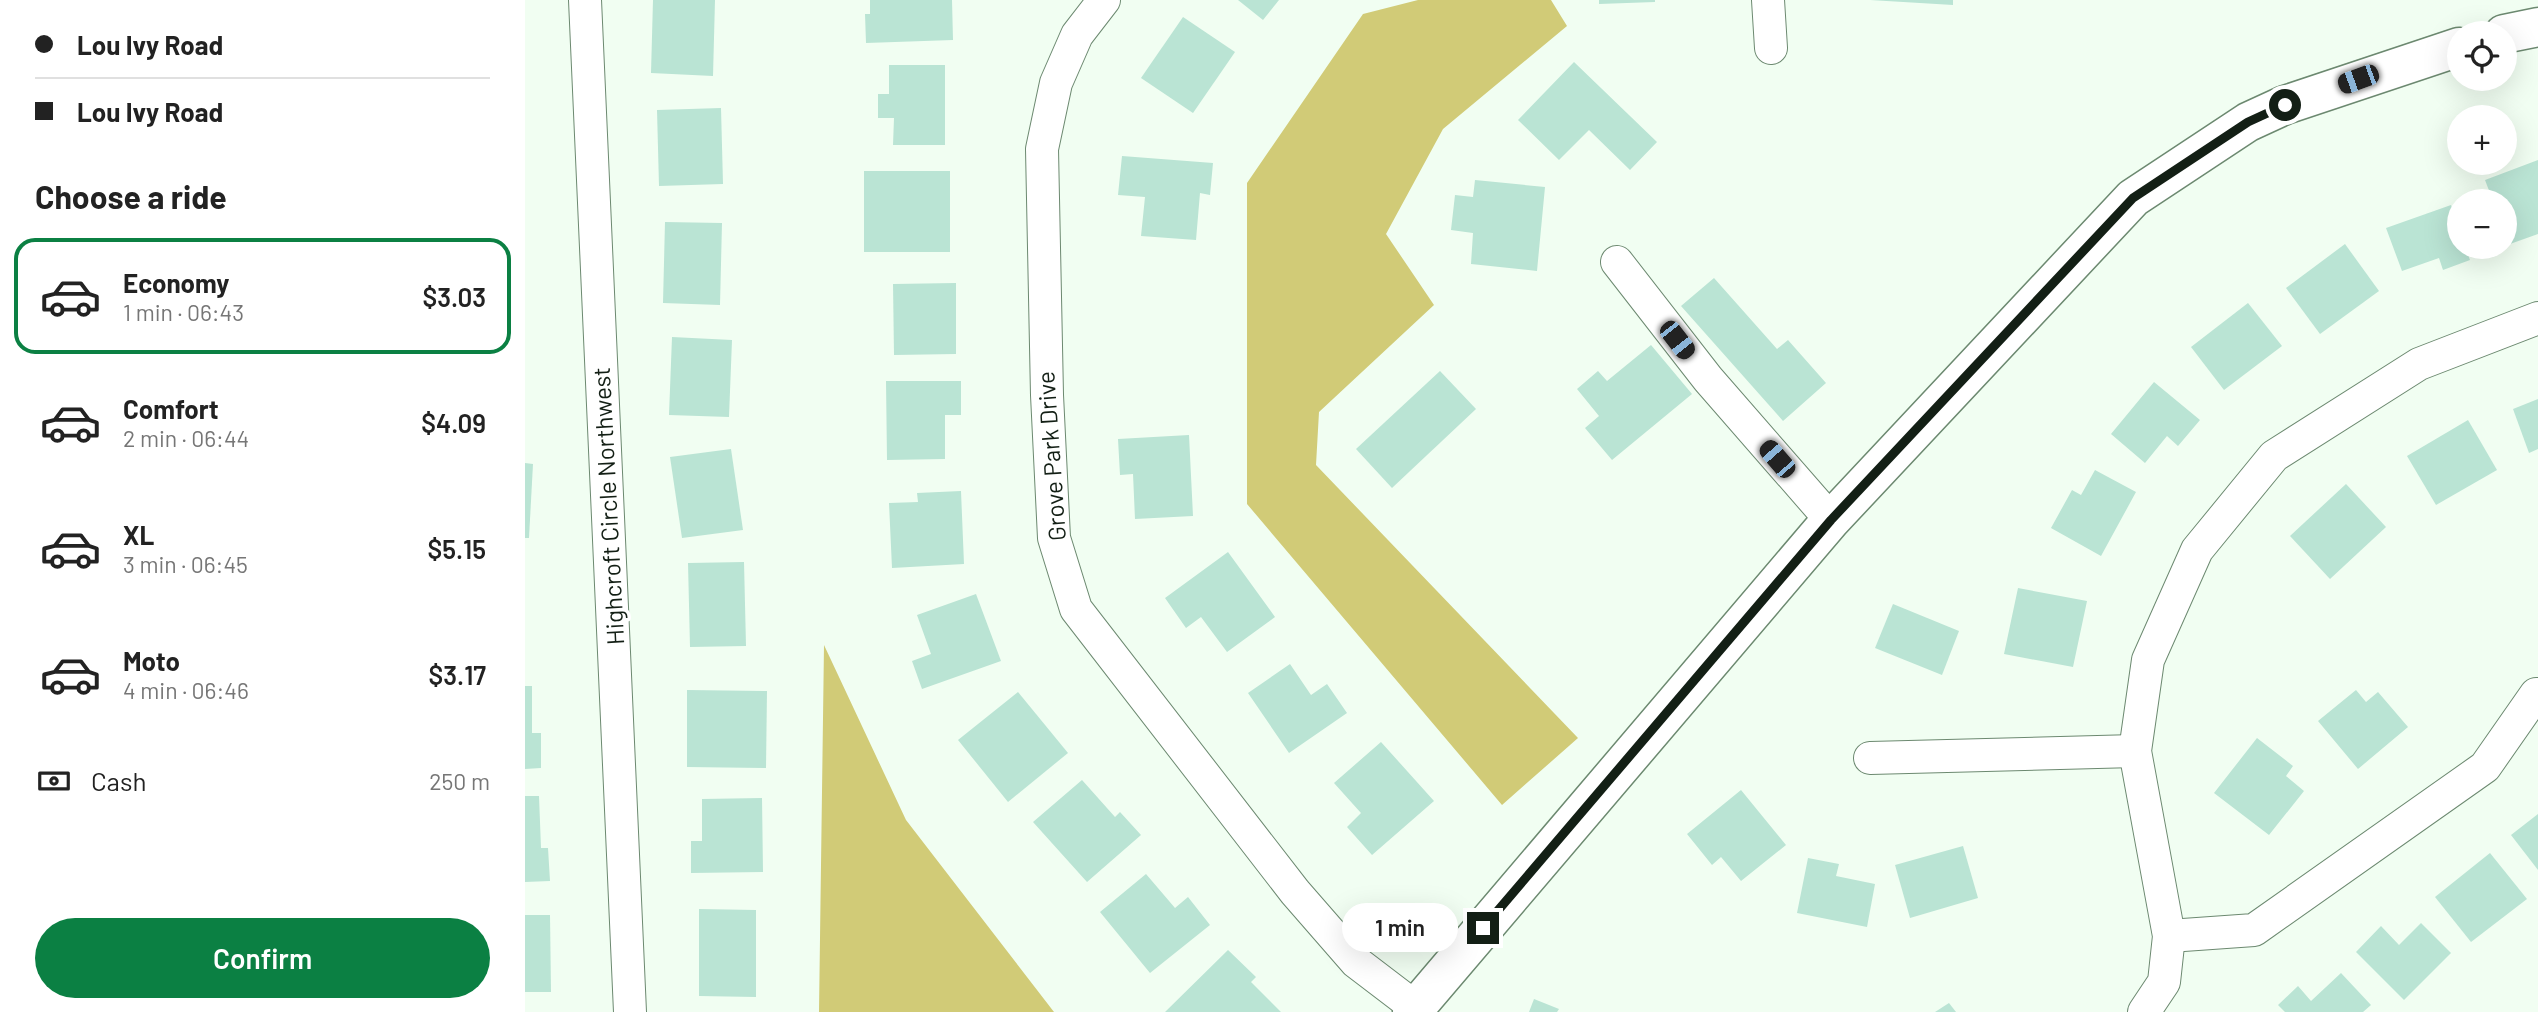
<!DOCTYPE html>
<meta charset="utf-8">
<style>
body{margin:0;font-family:Barlow,sans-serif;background:#f2f2f2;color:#222;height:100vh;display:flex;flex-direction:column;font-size:26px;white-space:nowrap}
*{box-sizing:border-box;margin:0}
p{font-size:23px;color:#767676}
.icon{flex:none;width:38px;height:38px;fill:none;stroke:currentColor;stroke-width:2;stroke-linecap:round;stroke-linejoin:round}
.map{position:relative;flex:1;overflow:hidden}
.panel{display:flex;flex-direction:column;background:#fff;width:525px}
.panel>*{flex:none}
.banner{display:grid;align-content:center;height:154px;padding:0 35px;background:#fff}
.tools{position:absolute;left:1922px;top:21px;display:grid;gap:14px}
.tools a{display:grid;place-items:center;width:70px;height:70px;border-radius:50%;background:#fff;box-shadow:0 7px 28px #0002;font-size:35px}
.end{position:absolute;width:32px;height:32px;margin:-16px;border:9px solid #131f15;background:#fff;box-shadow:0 0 0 4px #fff}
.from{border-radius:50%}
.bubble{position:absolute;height:49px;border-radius:24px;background:#fff;box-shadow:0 7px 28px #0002;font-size:23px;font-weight:600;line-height:49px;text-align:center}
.car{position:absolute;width:21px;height:42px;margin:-21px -10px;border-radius:9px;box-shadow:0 0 5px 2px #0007;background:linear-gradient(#222 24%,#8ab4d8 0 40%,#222 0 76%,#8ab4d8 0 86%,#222 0)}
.banner b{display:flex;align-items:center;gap:24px;height:66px;font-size:26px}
.banner b+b{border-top:2px solid #e0e0e0}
.banner i{width:18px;height:18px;background:#222}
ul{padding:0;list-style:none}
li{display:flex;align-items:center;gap:21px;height:116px;margin:0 14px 10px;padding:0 21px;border:4px solid transparent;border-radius:21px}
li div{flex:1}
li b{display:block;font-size:26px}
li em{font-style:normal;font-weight:600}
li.on{border-color:#0b8043}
li>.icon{width:63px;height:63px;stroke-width:1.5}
h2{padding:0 35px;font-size:32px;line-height:84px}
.pay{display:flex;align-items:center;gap:18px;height:77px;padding:0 35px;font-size:26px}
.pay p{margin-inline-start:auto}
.action{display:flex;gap:14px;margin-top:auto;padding:14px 35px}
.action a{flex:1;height:80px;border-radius:42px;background:#0b8043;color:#fff;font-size:28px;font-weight:600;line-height:80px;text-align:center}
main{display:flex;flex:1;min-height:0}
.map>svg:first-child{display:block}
.green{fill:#d1cb77}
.building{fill:#bae4d4}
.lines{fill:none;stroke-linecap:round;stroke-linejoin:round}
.street-casing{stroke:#6c8970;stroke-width:34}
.secondary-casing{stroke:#6c8970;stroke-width:41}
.street{stroke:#fff;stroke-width:32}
.secondary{stroke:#fff;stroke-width:38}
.route{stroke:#131f15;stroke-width:9}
.labels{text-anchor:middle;stroke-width:7;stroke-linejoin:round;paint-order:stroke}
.street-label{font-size:24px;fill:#131f15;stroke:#fff}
</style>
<main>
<section class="panel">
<div class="banner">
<b><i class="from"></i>Lou Ivy Road</b>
<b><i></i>Lou Ivy Road</b>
</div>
<h2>Choose a ride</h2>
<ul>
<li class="on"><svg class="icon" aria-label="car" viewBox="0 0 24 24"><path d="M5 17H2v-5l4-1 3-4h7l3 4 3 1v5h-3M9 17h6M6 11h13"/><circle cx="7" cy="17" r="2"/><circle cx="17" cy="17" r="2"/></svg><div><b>Economy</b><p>1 min · 06:43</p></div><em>$3.03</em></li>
<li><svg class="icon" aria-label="car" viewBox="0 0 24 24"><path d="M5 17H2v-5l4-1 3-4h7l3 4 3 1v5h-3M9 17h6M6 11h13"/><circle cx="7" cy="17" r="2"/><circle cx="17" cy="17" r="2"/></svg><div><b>Comfort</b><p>2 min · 06:44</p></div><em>$4.09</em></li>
<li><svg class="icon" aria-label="car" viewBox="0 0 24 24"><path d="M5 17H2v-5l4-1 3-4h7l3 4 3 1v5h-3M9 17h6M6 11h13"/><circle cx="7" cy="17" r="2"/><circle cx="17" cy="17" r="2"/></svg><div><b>XL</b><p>3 min · 06:45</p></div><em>$5.15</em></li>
<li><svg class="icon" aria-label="car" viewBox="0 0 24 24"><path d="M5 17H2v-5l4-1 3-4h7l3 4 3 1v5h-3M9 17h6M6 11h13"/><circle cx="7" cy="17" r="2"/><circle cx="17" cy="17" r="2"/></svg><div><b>Moto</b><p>4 min · 06:46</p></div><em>$3.17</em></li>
</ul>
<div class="pay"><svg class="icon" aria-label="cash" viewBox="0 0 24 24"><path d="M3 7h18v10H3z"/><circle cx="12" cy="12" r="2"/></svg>Cash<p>250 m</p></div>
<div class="action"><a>Confirm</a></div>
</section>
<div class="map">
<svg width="2013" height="1012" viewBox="0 0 2013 1012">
<rect width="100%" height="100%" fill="#f1fef2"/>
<g class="green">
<path d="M893,0H1026L1042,26L918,129L861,234L909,305L794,412L791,465L1053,738L977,805L722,504V183L838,14Z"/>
<path d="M299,645L381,820L529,1012H294Z"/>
</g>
<g class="building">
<path d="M128,0H190L188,76L126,73Z"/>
<path d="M345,0H427L428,40L341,43L340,14H345Z"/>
<path d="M713,0H754L738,20Z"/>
<path d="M1074,0H1130V2L1074,4Z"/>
<path d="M1345,0H1428V5Z"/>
<path d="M658,17L710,52L668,113L616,78Z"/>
<path d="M1049,62L1132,142L1105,170L1064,130L1034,160L993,120Z"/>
<path d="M364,65H420V145H368L369,118H353V94H364Z"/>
<path d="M196,108L198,184L134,186L132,110Z"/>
<path d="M597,156L688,163L685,195L675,193L671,240L616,236L620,197L593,195Z"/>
<path d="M2013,160V234L1985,244L1979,230V201H1968L1960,180Z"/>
<rect x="339" y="171" width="86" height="81"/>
<path d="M950,180L1020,187L1012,271L946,264L948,233L926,230L930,195L948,197Z"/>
<path d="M1926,205L1934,228V247H1940L1945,260L1918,270L1914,258L1877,271L1861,228Z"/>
<path d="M140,222L197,223L195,305L138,303Z"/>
<path d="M1820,244L1854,291L1795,334L1761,288Z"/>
<path d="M1189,278L1252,349L1263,340L1301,383L1258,421L1156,306Z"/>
<path d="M431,283V354L369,355L368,284Z"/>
<path d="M1723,303L1757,346L1699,390L1666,347Z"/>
<path d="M147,337L207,340L204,417L144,415Z"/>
<path d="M1126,345L1167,394L1087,460L1060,428L1074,416L1052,389L1073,371L1082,381Z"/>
<path d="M915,371L951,409L867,488L831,449Z"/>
<path d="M361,381H436V415H420V459L362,460Z"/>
<path d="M1629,382L1675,420L1653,446L1642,436L1620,463L1586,434Z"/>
<path d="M2013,399V449L2004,453L1988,409Z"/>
<path d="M1943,420L1972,470L1911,505L1882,456Z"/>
<path d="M664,435L668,516L610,519L608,474L595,475L593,439Z"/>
<path d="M206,449L218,530L157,538L145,457Z"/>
<path d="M0,463L8,464L4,538H0Z"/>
<path d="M1570,470L1611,492L1576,556L1526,528L1547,490L1556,495Z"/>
<path d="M1821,484L1861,527L1805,579L1765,536Z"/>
<path d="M436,491L439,564L367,568L364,503L393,502L392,493Z"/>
<path d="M703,552L750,617L702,652L676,617L661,628L640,598Z"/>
<path d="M219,562L221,646L165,647L163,563Z"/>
<path d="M1493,588L1562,601L1548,667L1479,654Z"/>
<path d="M451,594L476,661L397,689L387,661L406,654L392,615Z"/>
<path d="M1368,604L1434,631L1417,675L1350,648Z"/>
<path d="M765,664L786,695L802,684L822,713L764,753L723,693Z"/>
<path d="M0,686H7V733H16V768L0,769Z"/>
<path d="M162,690L242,691L241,768L162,767Z"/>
<path d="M1831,690L1841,702L1853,692L1883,727L1833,769L1793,721Z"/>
<path d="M493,692L543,753L483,802L433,740Z"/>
<path d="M1732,738L1768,766L1761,776L1779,791L1744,835L1689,793Z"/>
<path d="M856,742L909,801L847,855L822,827L836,813L809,783Z"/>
<path d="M557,780L590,817L595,812L616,835L562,882L508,822Z"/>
<path d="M1216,790L1261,845L1216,881L1196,857L1187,865L1162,834Z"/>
<path d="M0,796H14L16,848H23L25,881L0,882Z"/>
<path d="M237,798L238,872L166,873V841H177V799Z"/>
<path d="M2013,814V870L1986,835Z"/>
<path d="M1438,846L1453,898L1385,918L1370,865Z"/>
<path d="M1965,853L2002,899L1946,942L1910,897Z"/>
<path d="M1283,858L1314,864L1311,876L1350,884L1342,927L1272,913Z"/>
<path d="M621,874L650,908L663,897L685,925L625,973L575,912Z"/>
<path d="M174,909L231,910V997L174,996Z"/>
<path d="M0,915H25L26,992H0Z"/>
<path d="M1896,923L1926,953L1879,1000L1831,952L1856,926L1874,945Z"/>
<path d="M703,950L731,977L726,982L756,1012H640Z"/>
<path d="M1816,973L1846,1005L1838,1012H1760L1753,1005L1773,986L1786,1001Z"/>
<path d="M1009,999L1034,1009L1032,1012H1004Z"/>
<path d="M1424,1003L1431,1012H1410Z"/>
</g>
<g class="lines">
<defs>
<g id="street">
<path d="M60,0L105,1012"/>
<path d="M579,0L552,35L531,83L517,149L522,395L529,538L551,609L770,892L831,962L890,1007"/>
<path d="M1243,0L1246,48"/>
<path d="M1092,262L1183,379L1306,520"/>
<path d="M1345,758L1610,751"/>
<path d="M1644,936L1729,930L1960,767L2011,694"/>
<path d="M1619,1012L1639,982L1644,936L1610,751L1623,660L1672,550L1749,456L1894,364L2013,318"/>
</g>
<g id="secondary">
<path d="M1979,34L2013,27"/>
<path d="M887,1012L1306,520L1608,198L1723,122L1760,105L1934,47"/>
</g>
</defs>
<use href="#street" class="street-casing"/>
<use href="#secondary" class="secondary-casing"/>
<use href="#street" class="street"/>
<use href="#secondary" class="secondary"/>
</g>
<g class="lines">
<path class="route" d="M958,928L1306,520L1608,198L1723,122L1760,105"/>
</g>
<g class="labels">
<g class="street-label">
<text transform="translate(527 456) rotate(-94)" y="8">Grove Park Drive</text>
<text transform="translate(84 506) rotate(-93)" y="8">Highcroft Circle Northwest</text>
</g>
</g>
</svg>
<div class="tools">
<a><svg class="icon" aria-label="locate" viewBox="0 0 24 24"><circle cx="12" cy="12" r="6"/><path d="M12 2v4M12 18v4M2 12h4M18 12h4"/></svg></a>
<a>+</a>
<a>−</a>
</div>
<i class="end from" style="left:1760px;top:105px"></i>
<i class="end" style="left:958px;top:928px"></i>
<div class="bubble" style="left:817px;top:903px;width:116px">1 min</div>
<i class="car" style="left:1833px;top:79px;rotate:250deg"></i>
<i class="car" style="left:1152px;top:340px;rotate:142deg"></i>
<i class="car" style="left:1252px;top:459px;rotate:319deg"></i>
</div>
</main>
